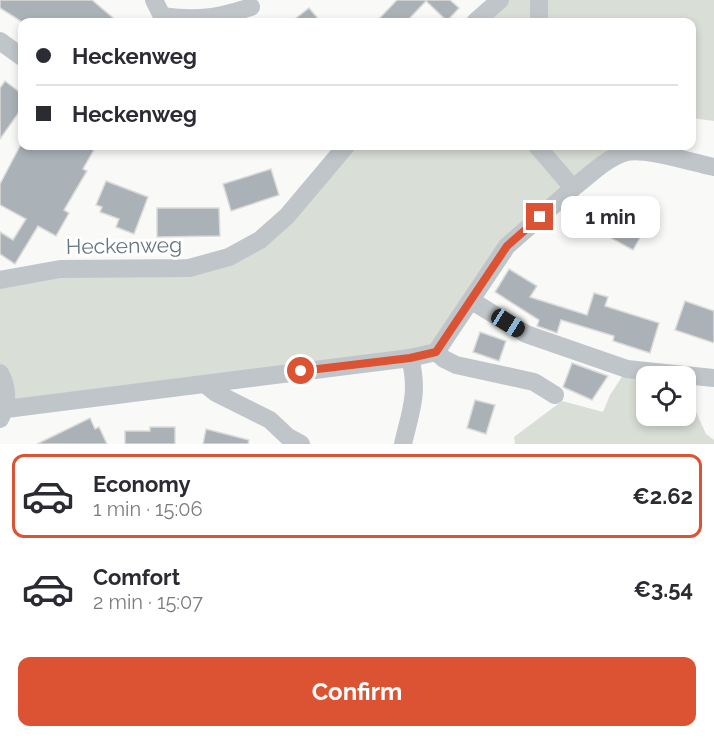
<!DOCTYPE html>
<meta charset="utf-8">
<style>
body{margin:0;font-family:Raleway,sans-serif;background:#f7f7f7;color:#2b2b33;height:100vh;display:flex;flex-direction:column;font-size:22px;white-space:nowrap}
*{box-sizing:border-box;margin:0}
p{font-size:20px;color:#7c7c81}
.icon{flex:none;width:33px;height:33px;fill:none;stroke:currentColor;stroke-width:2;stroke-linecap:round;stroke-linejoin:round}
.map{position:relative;height:444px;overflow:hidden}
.sheet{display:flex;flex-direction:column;background:#fff;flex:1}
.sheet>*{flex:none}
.guide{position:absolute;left:18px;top:18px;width:678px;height:132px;border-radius:12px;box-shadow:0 3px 9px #0003;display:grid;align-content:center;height:132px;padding:0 18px;background:#fff}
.controls{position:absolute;left:636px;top:366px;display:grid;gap:12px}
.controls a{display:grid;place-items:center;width:60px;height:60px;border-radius:12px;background:#fff;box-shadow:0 3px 9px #0003;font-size:30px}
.end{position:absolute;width:27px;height:27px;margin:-14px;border:8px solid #dc5334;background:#fff;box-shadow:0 0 0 3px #fff}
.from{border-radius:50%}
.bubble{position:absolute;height:42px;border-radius:12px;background:#fff;box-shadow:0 3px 9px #0003;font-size:20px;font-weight:700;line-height:42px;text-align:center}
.car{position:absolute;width:18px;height:36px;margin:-18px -9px;border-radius:8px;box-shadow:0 0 4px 2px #0007;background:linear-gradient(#222 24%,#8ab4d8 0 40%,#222 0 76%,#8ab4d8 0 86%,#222 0)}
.guide b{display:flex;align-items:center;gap:21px;height:57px;font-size:22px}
.guide b+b{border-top:2px solid #e1e1e2}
.guide i{width:15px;height:15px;background:#2b2b33}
ul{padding:10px 0 0;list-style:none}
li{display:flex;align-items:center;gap:18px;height:84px;margin:0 12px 9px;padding:0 6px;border:3px solid transparent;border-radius:12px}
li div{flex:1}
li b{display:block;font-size:22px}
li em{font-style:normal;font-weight:700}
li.selected{border-color:#dc5334}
li>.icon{width:54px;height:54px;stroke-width:1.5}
.action{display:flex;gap:12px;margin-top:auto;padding:12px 18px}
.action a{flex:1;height:69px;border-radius:12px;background:#dc5334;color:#fff;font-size:24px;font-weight:700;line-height:69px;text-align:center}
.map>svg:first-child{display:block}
.green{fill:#d9ded6}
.building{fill:#aab2b8;stroke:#dbdbd9;stroke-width:1.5}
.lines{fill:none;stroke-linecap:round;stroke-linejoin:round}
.street{stroke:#c0c5c9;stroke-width:18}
.route{stroke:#dc5334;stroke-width:8}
.labels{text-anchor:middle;stroke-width:6;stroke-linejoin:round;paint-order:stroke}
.street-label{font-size:21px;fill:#667681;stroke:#fff}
</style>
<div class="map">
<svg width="714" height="444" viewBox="0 0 714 444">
<rect width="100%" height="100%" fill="#f9f9f7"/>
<g class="green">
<path d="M500,0H714V121L692,118V22H475Z"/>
<path d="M347,146H618L603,156L506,251L436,352L0,412V281L189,268L260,240Z"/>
<path d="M627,369L646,376V416H686V390L706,434L714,440V444H515L514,437L562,401L603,412L610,395Z"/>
</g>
<g class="building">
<path d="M0,0H92L118,22H22L0,8Z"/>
<path d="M397,0H450L459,8L447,21L426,1L406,22H376Z"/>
<path d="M309,8L321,22H291Z"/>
<path d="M5,81L22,94V108L0,139V88Z"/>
<path d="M20,146H96L83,169L87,171L64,210L69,213L56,236L38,226L15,264L0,254V232L13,240L26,219L0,205V184Z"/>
<path d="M271,169L279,195L231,211L223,184Z"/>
<path d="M106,181L148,197L134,234L116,227L119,219L100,212L102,207L96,205Z"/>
<path d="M157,208H219L220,236L157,237Z"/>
<path d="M623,211L647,225L633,250L609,237Z"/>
<path d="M509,269L537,286L530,297L587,315L594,293L608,297L605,306L659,323L650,353L613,341L614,336L561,320L557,333L537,326L539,320L495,292Z"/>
<path d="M685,301L714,311V343L675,330Z"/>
<path d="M480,332L506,341L499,361L473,352Z"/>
<path d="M572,363L608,376L592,400L563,387Z"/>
<path d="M475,400L495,405L486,434L467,428Z"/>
<path d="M90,418L95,429L99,427L107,444H37Z"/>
<path d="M150,427H175V444H125V431H150Z"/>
<path d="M206,429L249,440L248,444H203Z"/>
</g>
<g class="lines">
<g class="street">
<path d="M154,0L162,16V22"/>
<path d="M162,16C198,21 217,18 251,7"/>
<path d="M475,22L500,0"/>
<path d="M539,22V0"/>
<path d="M0,41L22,57"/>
<path d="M573,188C589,176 607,157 627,152C647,148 693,163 714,167"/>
<path d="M0,280L60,269L189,268L229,257L260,240L287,216L346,146"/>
<path d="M472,301L526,334L627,369L714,378"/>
<path d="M436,352L444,359L456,365L534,382L555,395"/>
<path d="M0,373C8,388 8,404 0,419"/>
<path d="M206,385L216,393L270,420L288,437L301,444"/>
<path d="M6,409L410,358L436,352L507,246L573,188L537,146"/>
<path d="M403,444C411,410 419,392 410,358"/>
</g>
</g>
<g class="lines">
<path class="route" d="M301,371L410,358L436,352L507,246L540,217"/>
</g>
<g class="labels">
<g class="street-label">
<text transform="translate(124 246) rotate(-1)" y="7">Heckenweg</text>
</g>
</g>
</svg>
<div class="controls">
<a><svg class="icon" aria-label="locate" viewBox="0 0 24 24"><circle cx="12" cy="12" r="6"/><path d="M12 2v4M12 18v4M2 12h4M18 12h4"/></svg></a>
</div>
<i class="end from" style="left:301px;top:371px"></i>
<i class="end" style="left:540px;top:217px"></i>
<div class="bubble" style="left:561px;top:196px;width:99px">1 min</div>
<i class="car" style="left:508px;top:323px;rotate:122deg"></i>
<div class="guide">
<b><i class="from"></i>Heckenweg</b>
<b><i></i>Heckenweg</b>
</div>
</div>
<section class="sheet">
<ul>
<li class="selected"><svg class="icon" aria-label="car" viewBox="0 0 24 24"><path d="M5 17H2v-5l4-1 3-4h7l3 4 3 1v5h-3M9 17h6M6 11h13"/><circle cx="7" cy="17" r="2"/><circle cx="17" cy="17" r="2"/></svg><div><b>Economy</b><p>1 min · 15:06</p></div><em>€2.62</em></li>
<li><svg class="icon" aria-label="car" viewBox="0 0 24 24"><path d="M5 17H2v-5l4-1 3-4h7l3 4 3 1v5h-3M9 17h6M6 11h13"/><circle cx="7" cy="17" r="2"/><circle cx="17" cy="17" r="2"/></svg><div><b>Comfort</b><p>2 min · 15:07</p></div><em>€3.54</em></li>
</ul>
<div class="action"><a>Confirm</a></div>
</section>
